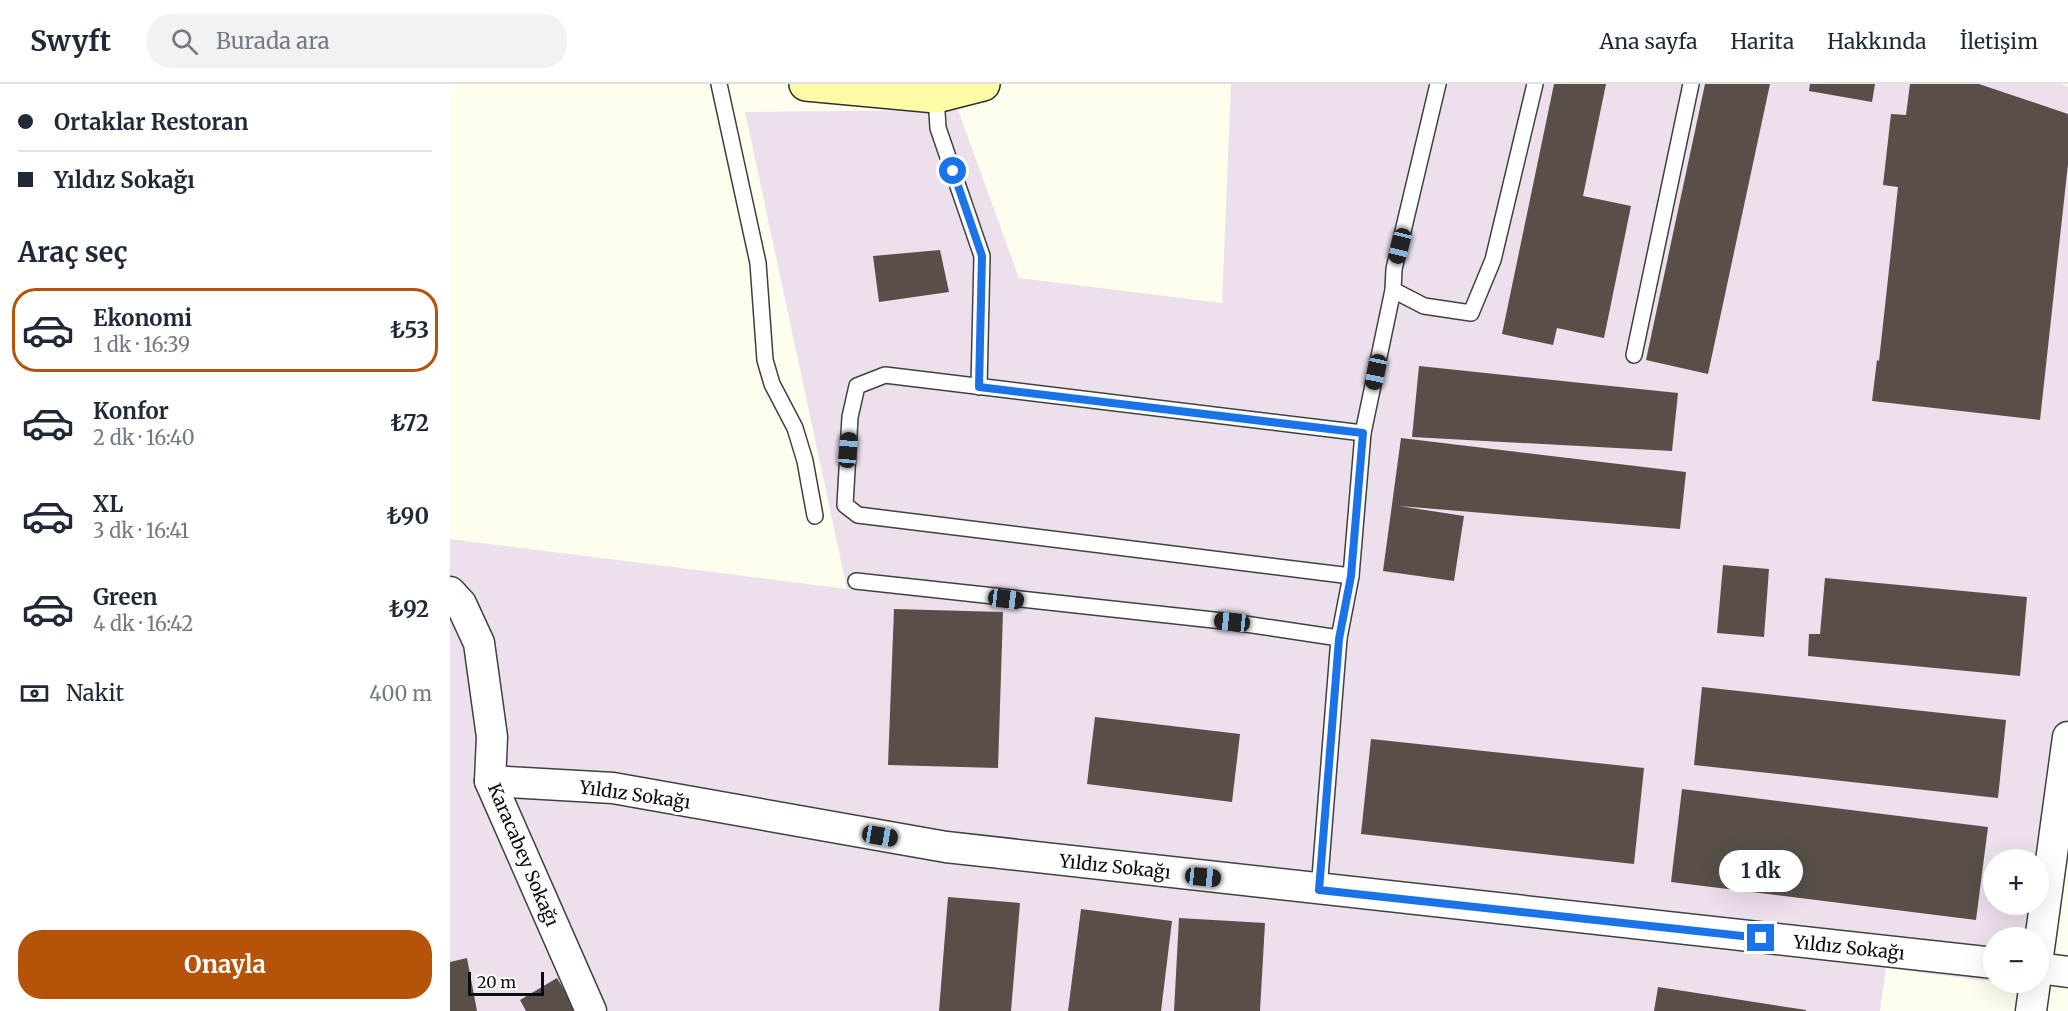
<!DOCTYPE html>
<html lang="tr">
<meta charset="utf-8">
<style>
body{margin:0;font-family:Merriweather,serif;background:#f2f2f3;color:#1f2937;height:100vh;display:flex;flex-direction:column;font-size:22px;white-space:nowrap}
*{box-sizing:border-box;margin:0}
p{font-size:20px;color:#747a83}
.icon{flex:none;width:33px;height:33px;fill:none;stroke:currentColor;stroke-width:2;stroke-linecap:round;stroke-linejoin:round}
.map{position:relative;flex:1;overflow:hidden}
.details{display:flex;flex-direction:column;background:#fff;width:450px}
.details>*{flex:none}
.banner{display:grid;align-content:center;height:132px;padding:0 18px;background:#fff}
.buttons{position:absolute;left:1533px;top:765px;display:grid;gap:12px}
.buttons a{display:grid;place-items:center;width:66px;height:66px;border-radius:50%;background:#fff;box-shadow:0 6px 24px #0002;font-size:30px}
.scale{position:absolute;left:18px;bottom:15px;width:76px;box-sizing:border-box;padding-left:6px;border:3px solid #0d0d0d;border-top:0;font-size:16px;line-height:21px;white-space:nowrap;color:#0d0d0d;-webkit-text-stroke:4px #fff;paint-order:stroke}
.end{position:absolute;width:27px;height:27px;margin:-14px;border:8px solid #1a73e8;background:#fff;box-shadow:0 0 0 3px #fff}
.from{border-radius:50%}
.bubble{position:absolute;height:42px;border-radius:21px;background:#fff;box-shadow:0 6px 24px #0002;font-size:20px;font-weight:700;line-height:42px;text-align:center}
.car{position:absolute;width:18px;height:36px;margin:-18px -9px;border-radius:8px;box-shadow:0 0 4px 2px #0007;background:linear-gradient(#222 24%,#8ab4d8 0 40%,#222 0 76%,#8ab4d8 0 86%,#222 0)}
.banner b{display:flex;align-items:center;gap:21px;height:57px;font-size:22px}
.banner b+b{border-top:2px solid #e0e1e3}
.banner i{width:15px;height:15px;background:#1f2937}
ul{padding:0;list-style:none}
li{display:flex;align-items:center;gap:18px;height:84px;margin:0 12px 9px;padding:0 6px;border:3px solid transparent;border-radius:24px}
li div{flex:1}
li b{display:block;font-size:22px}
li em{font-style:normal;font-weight:700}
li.current{border-color:#b45309}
li>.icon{width:54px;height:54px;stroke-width:1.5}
h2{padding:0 18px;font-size:27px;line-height:72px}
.pay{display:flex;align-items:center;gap:15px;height:66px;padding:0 18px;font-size:22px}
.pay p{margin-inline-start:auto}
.action{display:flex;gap:12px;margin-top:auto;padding:12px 18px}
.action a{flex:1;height:69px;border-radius:24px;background:#b45309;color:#fff;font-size:24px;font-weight:700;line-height:69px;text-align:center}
header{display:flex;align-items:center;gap:36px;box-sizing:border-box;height:84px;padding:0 30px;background:#fff;border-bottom:2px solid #e0e1e3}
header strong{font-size:28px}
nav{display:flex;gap:33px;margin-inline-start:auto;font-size:21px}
.search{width:420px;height:54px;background:#f2f2f3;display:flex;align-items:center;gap:15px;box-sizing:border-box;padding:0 21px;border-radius:24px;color:#747a83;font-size:22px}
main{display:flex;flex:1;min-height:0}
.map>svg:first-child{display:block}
.industrial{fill:#ece0ed;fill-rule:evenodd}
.building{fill:#574f48}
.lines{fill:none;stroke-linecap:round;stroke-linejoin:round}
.lane-casing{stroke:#404040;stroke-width:18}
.street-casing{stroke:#404040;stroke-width:33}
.secondary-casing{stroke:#2f2f2f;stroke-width:36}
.lane{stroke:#fff;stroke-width:15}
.street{stroke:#fff;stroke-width:30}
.secondary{stroke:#fffca8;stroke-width:33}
.route{stroke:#1a73e8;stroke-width:8}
.labels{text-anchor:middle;stroke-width:6;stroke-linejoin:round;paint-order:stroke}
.street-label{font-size:18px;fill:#0d0d0d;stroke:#fff}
</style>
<header>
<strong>Swyft</strong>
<div class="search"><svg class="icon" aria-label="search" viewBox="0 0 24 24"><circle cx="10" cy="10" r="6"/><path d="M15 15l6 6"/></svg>Burada ara</div>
<nav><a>Ana sayfa</a><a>Harita</a><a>Hakkında</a><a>İletişim</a></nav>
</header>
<main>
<section class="details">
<div class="banner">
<b><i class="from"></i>Ortaklar Restoran</b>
<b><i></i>Yıldız Sokağı</b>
</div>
<h2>Araç seç</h2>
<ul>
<li class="current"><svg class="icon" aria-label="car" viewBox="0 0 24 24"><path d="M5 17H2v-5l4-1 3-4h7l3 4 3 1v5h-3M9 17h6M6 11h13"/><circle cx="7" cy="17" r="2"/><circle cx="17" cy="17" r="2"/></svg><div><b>Ekonomi</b><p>1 dk · 16:39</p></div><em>₺53</em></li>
<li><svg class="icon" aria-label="car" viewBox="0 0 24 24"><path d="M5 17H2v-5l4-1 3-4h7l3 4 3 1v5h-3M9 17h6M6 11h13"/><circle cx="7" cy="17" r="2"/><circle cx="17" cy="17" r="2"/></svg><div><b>Konfor</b><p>2 dk · 16:40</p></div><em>₺72</em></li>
<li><svg class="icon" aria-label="car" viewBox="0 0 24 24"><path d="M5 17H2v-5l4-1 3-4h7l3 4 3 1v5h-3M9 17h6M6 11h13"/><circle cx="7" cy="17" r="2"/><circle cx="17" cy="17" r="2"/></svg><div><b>XL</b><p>3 dk · 16:41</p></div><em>₺90</em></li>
<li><svg class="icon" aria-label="car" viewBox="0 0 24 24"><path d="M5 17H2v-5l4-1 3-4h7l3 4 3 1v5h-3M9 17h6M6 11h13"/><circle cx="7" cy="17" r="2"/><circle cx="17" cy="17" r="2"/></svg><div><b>Green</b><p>4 dk · 16:42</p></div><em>₺92</em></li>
</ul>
<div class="pay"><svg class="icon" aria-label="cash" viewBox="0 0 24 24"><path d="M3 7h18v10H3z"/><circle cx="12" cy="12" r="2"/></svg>Nakit<p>400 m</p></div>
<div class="action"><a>Onayla</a></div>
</section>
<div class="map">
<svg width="1618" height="927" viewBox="0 0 1618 927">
<rect width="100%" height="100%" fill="#fffded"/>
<path class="industrial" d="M781,0H1610L1618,3V761L1588,854H1544L1543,898L1436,884L1430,927H0V455L397,505L295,28L508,26L569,194L772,219ZM1544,776H1588V820H1544Z"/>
<g class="building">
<path d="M1104,0H1156L1133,112L1181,122L1154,254L1107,244L1103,261L1052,250Z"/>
<path d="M1255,0H1320L1258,290L1196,276Z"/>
<path d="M1360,0H1425L1422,18L1359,7Z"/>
<path d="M1460,0H1529L1618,30V80L1590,336L1422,317L1427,276L1429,277L1448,103L1433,101L1441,30L1456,31Z"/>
<path d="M490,166L499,208L429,218L423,172Z"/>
<path d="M969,282L1228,309L1222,367L962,353Z"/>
<path d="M951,354L1236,388L1230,445L949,422L1014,432L1004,497L933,487Z"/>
<path d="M1273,481L1319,485L1314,553L1267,549Z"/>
<path d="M1375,494L1577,513L1570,592L1358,572L1359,550H1370Z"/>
<path d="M444,525L553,528L548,684L438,681Z"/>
<path d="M1252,603L1556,636L1548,714L1244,681Z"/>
<path d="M645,633L790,650L782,718L637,700Z"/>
<path d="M921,655L1194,684L1184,780L911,750Z"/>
<path d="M1232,705L1538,743L1526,836L1221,798Z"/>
<path d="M498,813L570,819L561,927H489Z"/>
<path d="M631,825L722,837L711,927H618Z"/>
<path d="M729,834L815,839L810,927H724Z"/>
<path d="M17,874L27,927H0V878Z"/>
<path d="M107,894L127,927H76L70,916Z"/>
<path d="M1208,903L1356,926V927H1204Z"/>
</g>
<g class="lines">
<defs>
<g id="lane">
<path d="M269,0L308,179L315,276L322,300L345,344L355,377L365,432"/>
<path d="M988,0L944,185L943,206L974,222L1021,229L1043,176L1085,0"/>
<path d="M486,12L488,44L532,172L529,303"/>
<path d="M1184,271L1241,0"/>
<path d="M901,492L408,431L395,421L400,333L407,302L435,291L913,349"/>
<path d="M406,497L782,538L889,554"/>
<path d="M869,806L889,554L901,492L913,349L943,206"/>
</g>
<g id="street">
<path d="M0,508L11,520L29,559L42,653L40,697L141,927"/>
<path d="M40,697L163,704L496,763L1544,879"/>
<path d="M1588,872L1618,653"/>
<path d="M1588,884L1618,888"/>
<path d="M1581,927L1585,898"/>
</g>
<path id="secondary" d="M356,0L486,12L533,0"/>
</defs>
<use href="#lane" class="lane-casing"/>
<use href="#street" class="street-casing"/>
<use href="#secondary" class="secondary-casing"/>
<use href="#lane" class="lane"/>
<use href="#street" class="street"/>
<use href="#secondary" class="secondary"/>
</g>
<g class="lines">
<path class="route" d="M503,87L532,172L529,303L913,349L901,492L889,555L869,806L1311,854"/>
</g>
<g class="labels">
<g class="street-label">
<text transform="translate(185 711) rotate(8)" y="6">Yıldız Sokağı</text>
<text transform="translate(73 771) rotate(67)" y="6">Karacabey Sokağı</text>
<text transform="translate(665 783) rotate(6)" y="6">Yıldız Sokağı</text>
<text transform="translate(1399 864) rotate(6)" y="6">Yıldız Sokağı</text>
</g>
</g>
</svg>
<div class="buttons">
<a>+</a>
<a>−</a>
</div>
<div class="scale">20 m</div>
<i class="end from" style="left:503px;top:87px"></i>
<i class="end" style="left:1311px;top:854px"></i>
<div class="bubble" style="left:1269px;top:766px;width:84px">1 dk</div>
<i class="car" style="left:950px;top:162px;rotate:194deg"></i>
<i class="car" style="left:926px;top:288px;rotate:192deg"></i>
<i class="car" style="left:398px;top:366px;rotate:5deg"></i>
<i class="car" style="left:556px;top:515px;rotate:97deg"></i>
<i class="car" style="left:782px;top:538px;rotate:276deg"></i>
<i class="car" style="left:430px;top:752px;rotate:100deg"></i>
<i class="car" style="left:753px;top:793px;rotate:96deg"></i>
</div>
</main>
